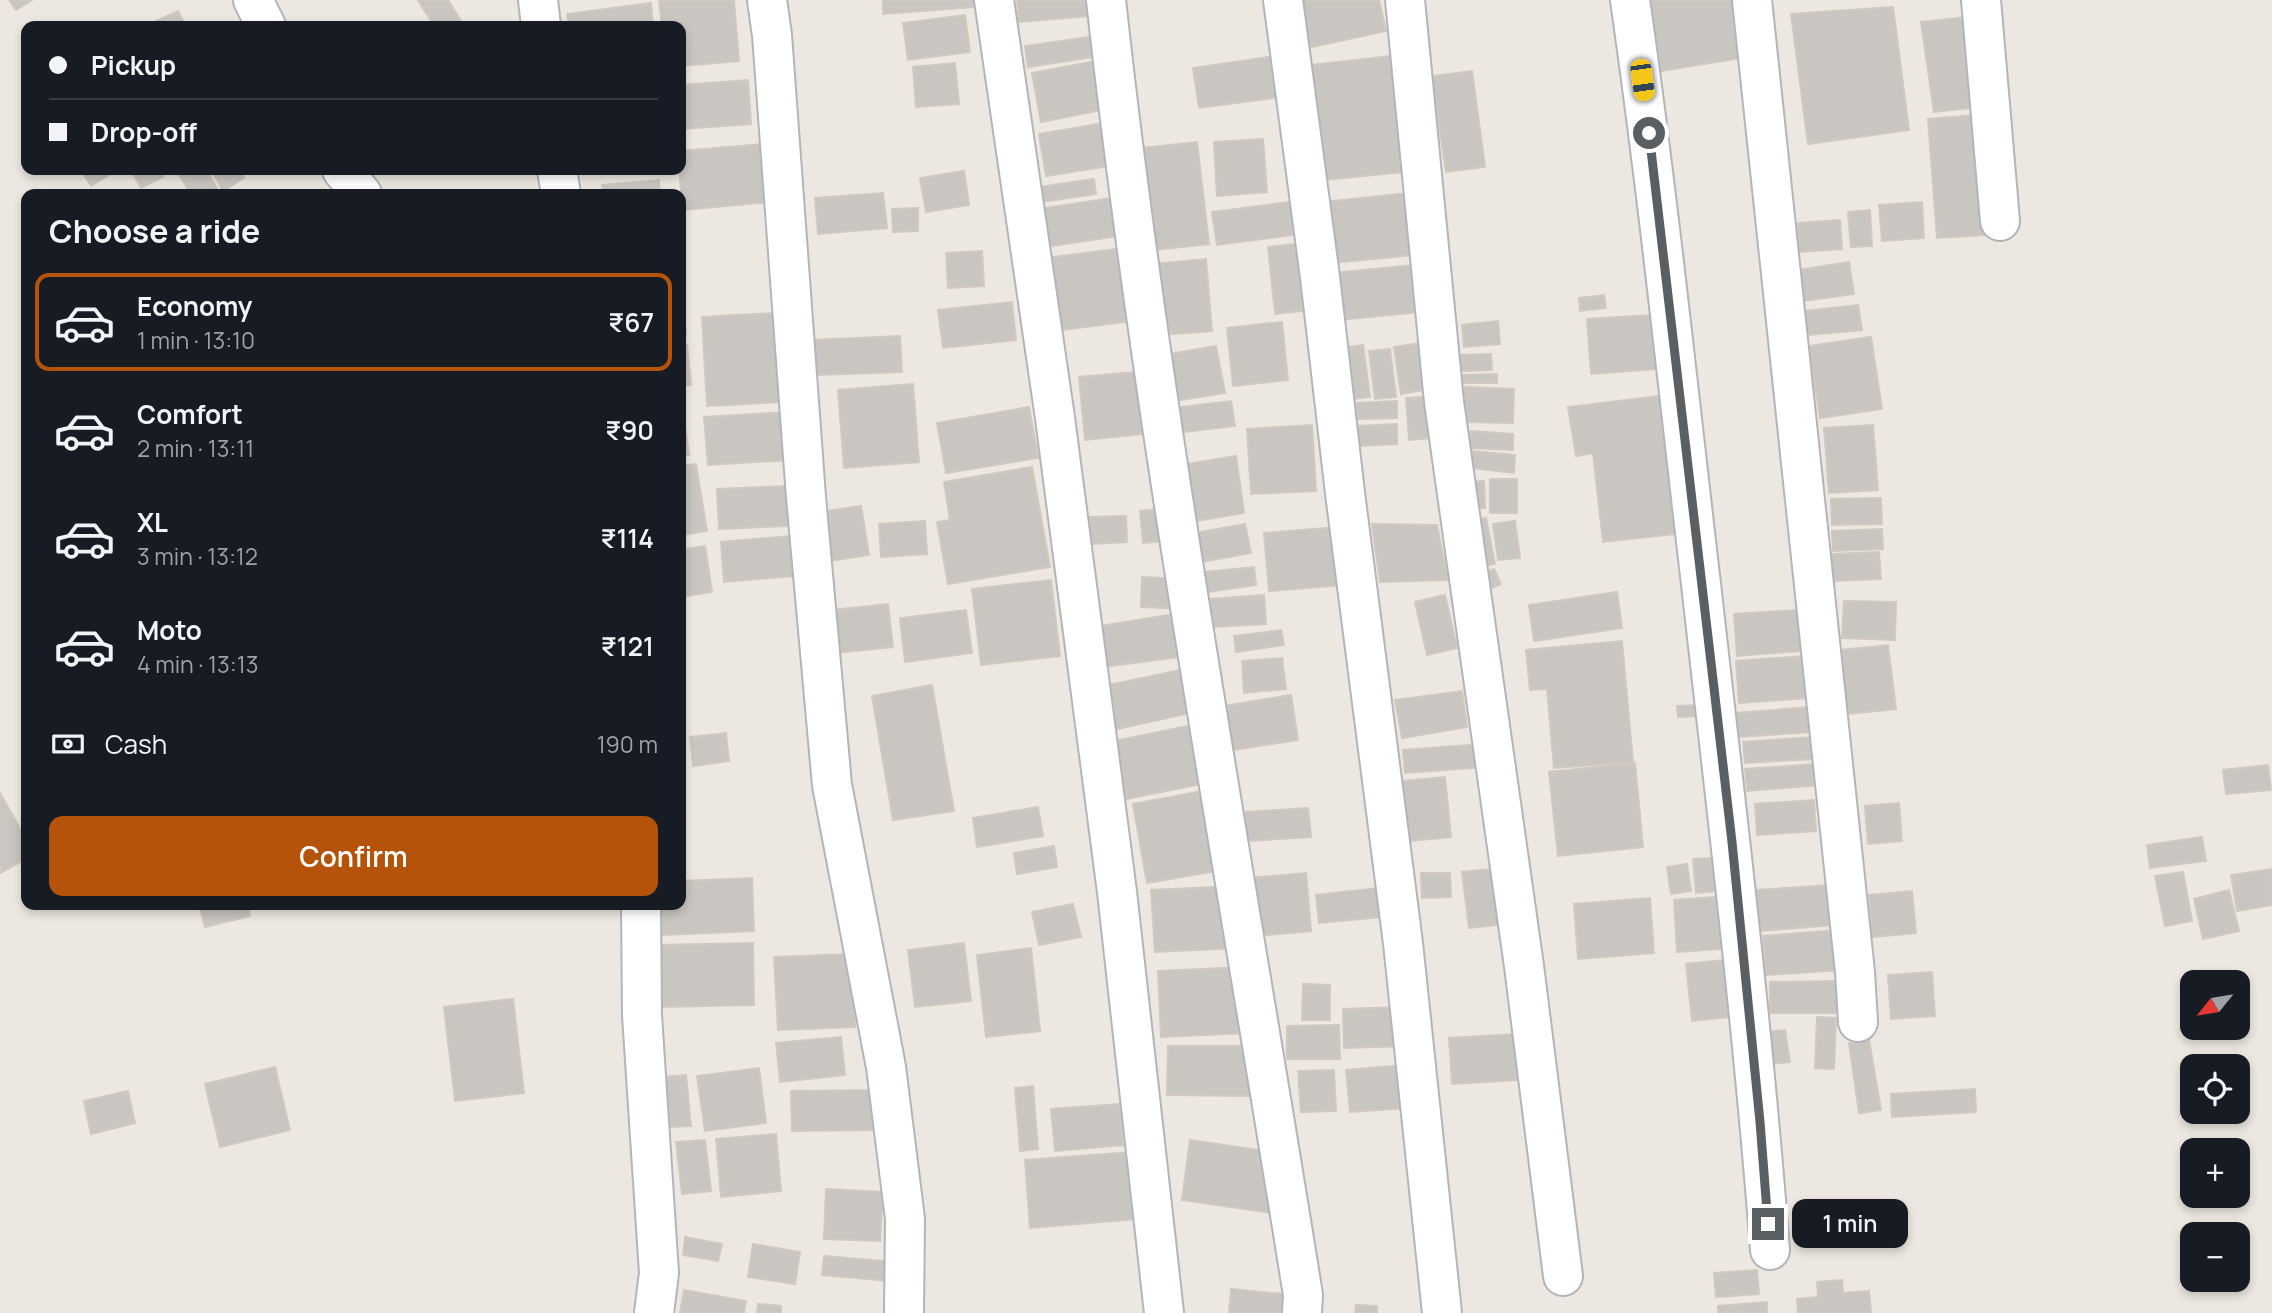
<!DOCTYPE html>
<meta charset="utf-8">
<style>
body{margin:0;font-family:Manrope,sans-serif;background:#242831;color:#f1f3f6;height:100vh;display:flex;flex-direction:column;font-size:26px;white-space:nowrap}
*{box-sizing:border-box;margin:0}
p{font-size:23px;color:#9ea1a6}
.icon{flex:none;width:38px;height:38px;fill:none;stroke:currentColor;stroke-width:2;stroke-linecap:round;stroke-linejoin:round}
.map{position:relative;flex:1;overflow:hidden}
.panel{position:absolute;left:21px;top:189px;width:665px;height:721px;display:flex;flex-direction:column;background:#171b24;border-radius:14px;box-shadow:0 4px 10px #0003}
.panel>*{flex:none}
.banner{position:absolute;left:21px;top:21px;width:665px;height:154px;border-radius:14px;box-shadow:0 4px 10px #0003;display:grid;align-content:center;height:154px;padding:0 28px;background:#171b24}
.needle{width:46px;rotate:240deg}
.fabs{position:absolute;left:2180px;top:970px;display:grid;gap:14px}
.fabs a{display:grid;place-items:center;width:70px;height:70px;border-radius:14px;background:#171b24;box-shadow:0 4px 10px #0003;font-size:35px}
.end{position:absolute;width:32px;height:32px;margin:-16px;border:9px solid #595f62;background:#fff;box-shadow:0 0 0 4px #fff}
.from{border-radius:50%}
.bubble{position:absolute;height:49px;border-radius:14px;background:#171b24;box-shadow:0 4px 10px #0003;font-size:23px;font-weight:600;line-height:49px;text-align:center}
.car{position:absolute;width:21px;height:42px;margin:-21px -10px;border-radius:9px;box-shadow:0 0 5px 2px #0007;background:linear-gradient(#f5c518 24%,#345 0 40%,#f5c518 0 76%,#345 0 86%,#f5c518 0)}
.banner b{display:flex;align-items:center;gap:24px;height:66px;font-size:26px}
.banner b+b{border-top:2px solid #363941}
.banner i{width:18px;height:18px;background:#f1f3f6}
ul{padding:0;list-style:none}
li{display:flex;align-items:center;gap:21px;height:98px;margin:0 14px 10px;padding:0 14px;border:4px solid transparent;border-radius:14px}
li div{flex:1}
li b{display:block;font-size:26px}
li em{font-style:normal;font-weight:600}
li.selected{border-color:#b45309}
li>.icon{width:63px;height:63px;stroke-width:1.5}
h2{padding:0 28px;font-size:32px;line-height:84px}
.pay{display:flex;align-items:center;gap:18px;height:77px;padding:0 28px;font-size:26px}
.pay p{margin-inline-start:auto}
.button{display:flex;gap:14px;margin-top:auto;padding:14px 28px}
.button a{flex:1;height:80px;border-radius:14px;background:#b45309;color:#fff;font-size:28px;font-weight:600;line-height:80px;text-align:center}
.map>svg:first-child{display:block}
.building{fill:#c9c5c0;stroke:#d1c8bf;stroke-width:2}
.lines{fill:none;stroke-linecap:round;stroke-linejoin:round}
.street-casing{stroke:#b2b5b9;stroke-width:42}
.street{stroke:#fff;stroke-width:38}
.route{stroke:#595f62;stroke-width:9}
</style>
<div class="map">
<svg width="2272" height="1313" viewBox="0 0 2272 1313">
<rect width="100%" height="100%" fill="#ece8e1"/>
<g class="building">
<path d="M9,0H32L16,10Z"/>
<path d="M418,0H448L461,21L452,26H434Z"/>
<path d="M659,0H734L739,61L681,66V26H662Z"/>
<path d="M883,0H974V7L883,14Z"/>
<path d="M1017,0H1088L1090,16L1019,22Z"/>
<path d="M1297,0H1379L1386,31L1307,48Z"/>
<path d="M1649,0H1732L1741,58L1661,71Z"/>
<path d="M651,3L653,26H569L567,14Z"/>
<path d="M1893,7L1909,130L1808,144L1791,14Z"/>
<path d="M178,11L186,26H158L156,21Z"/>
<path d="M965,15L970,52L908,60L903,23Z"/>
<path d="M1966,17L1978,107L1934,112L1921,22Z"/>
<path d="M1097,36L1100,56L1028,67L1025,46Z"/>
<path d="M1283,55L1288,96L1199,108L1193,68Z"/>
<path d="M1399,55L1413,171L1324,180L1312,65Z"/>
<path d="M1096,61L1106,109L1041,122L1032,73Z"/>
<path d="M955,63L959,104L916,107L913,67Z"/>
<path d="M1472,71L1485,167L1446,172L1432,76Z"/>
<path d="M748,80L751,124L681,129V85Z"/>
<path d="M1975,115L1984,235L1937,238L1928,119Z"/>
<path d="M1110,122L1116,165L1046,176L1039,134Z"/>
<path d="M1263,139L1267,192L1217,196L1214,142Z"/>
<path d="M1197,142L1209,244L1145,251L1133,149Z"/>
<path d="M765,144L770,202L683,210L679,170L681,151Z"/>
<path d="M81,170H117L91,186Z"/>
<path d="M131,170H159L163,177L141,188Z"/>
<path d="M176,170H206L220,193L191,194Z"/>
<path d="M219,170H239L244,178L223,191L213,173Z"/>
<path d="M964,171L969,205L926,212L920,178Z"/>
<path d="M1094,179L1096,194L1034,203L1032,188Z"/>
<path d="M659,180L660,194H603L602,185Z"/>
<path d="M1417,192L1424,254L1332,263L1325,202Z"/>
<path d="M883,193L887,228L818,234L815,198Z"/>
<path d="M1120,197L1126,235L1037,248L1031,210Z"/>
<path d="M1296,201L1300,234L1217,245L1212,212Z"/>
<path d="M1922,202L1924,238L1882,241L1879,205Z"/>
<path d="M918,208V231L893,232L892,209Z"/>
<path d="M1870,210L1872,246L1851,247L1848,212Z"/>
<path d="M1840,220L1842,249L1799,252L1798,223Z"/>
<path d="M1313,242L1319,309L1275,314L1268,247Z"/>
<path d="M1123,248L1133,321L1047,332L1038,259Z"/>
<path d="M982,251L984,286L948,288L946,253Z"/>
<path d="M1206,259L1212,331L1160,335L1154,264Z"/>
<path d="M1849,262L1854,294L1802,301L1798,270Z"/>
<path d="M1424,264L1430,311L1339,320L1333,273Z"/>
<path d="M1604,295L1606,308L1580,311L1579,298Z"/>
<path d="M1012,302L1016,340L943,348L938,310Z"/>
<path d="M1858,305L1862,330L1808,335L1805,311Z"/>
<path d="M681,313H684L686,334H681Z"/>
<path d="M775,313L780,402L707,406L702,317Z"/>
<path d="M1652,315L1656,369L1591,374L1587,319Z"/>
<path d="M1498,321L1500,344L1464,347L1462,325Z"/>
<path d="M1282,322L1288,380L1233,386L1227,328Z"/>
<path d="M900,336L902,372L815,375L813,340Z"/>
<path d="M1871,337L1882,409L1820,418L1809,346Z"/>
<path d="M1427,342L1435,388L1401,394L1394,347Z"/>
<path d="M687,345L691,385L681,386V346Z"/>
<path d="M1363,345L1370,397L1354,399L1347,347Z"/>
<path d="M1216,346L1225,393L1168,402L1159,356Z"/>
<path d="M1390,349L1396,397L1375,399L1369,351Z"/>
<path d="M1491,354L1492,370L1459,371L1458,355Z"/>
<path d="M1146,371L1152,433L1085,440L1079,377Z"/>
<path d="M1497,374V383H1463V375Z"/>
<path d="M913,384L919,462L844,468L838,390Z"/>
<path d="M1465,387L1514,389L1513,423L1464,422Z"/>
<path d="M1666,395L1683,533L1603,542L1593,453L1576,456L1568,407Z"/>
<path d="M1442,396L1445,437L1409,440L1406,398Z"/>
<path d="M1231,401L1235,426L1176,433L1174,408Z"/>
<path d="M1397,401V418L1358,419L1356,403Z"/>
<path d="M682,406L689,455L681,456V407Z"/>
<path d="M1029,407L1038,458L946,473L937,423Z"/>
<path d="M788,412L790,460L708,465L704,417Z"/>
<path d="M1397,424V444L1359,446L1358,426Z"/>
<path d="M1312,425L1316,491L1251,494L1247,429Z"/>
<path d="M1873,425L1878,490L1829,493L1824,428Z"/>
<path d="M1471,431L1513,434V450L1470,448Z"/>
<path d="M1472,451L1515,455L1514,473L1472,468Z"/>
<path d="M1236,456L1244,513L1196,521L1187,464Z"/>
<path d="M696,464L707,531L681,535V466Z"/>
<path d="M1032,467L1050,567L948,584L937,522L950,520L944,482Z"/>
<rect x="1490" y="479" width="27" height="34"/>
<path d="M1484,481L1485,508H1469L1468,482Z"/>
<path d="M808,485L810,525L719,529L717,489Z"/>
<path d="M1881,498L1882,524L1832,525L1831,499Z"/>
<path d="M861,506L869,555L828,561L820,512Z"/>
<path d="M1166,508L1169,541L1143,543L1140,511Z"/>
<path d="M1126,516L1127,542L1090,544L1089,517Z"/>
<path d="M1486,518L1495,564L1481,566L1473,521Z"/>
<path d="M925,521L927,554L881,557L879,524Z"/>
<path d="M1515,521L1520,558L1498,560L1493,524Z"/>
<path d="M1245,524L1251,553L1201,562L1195,533Z"/>
<path d="M1372,524L1437,525L1448,580L1380,582Z"/>
<path d="M1338,527L1343,585L1269,591L1264,533Z"/>
<path d="M1882,529L1883,549L1833,551L1832,531Z"/>
<path d="M813,534L817,574L724,582L721,542Z"/>
<path d="M705,546L712,592L681,597V550Z"/>
<path d="M1879,552L1881,579L1832,581L1831,554Z"/>
<path d="M1254,567L1256,585L1207,592L1205,572Z"/>
<path d="M1494,569L1501,584L1485,591L1478,575Z"/>
<path d="M1142,577L1184,579L1183,609L1141,607Z"/>
<path d="M1051,580L1060,656L981,665L972,589Z"/>
<path d="M1617,592L1622,628L1534,641L1529,605Z"/>
<path d="M1264,595L1266,624L1211,627L1209,599Z"/>
<path d="M1445,595L1457,648L1427,655L1415,602Z"/>
<path d="M1844,601L1896,602L1895,640L1842,638Z"/>
<path d="M888,604L893,647L837,653L832,610Z"/>
<path d="M966,610L972,653L905,662L900,618Z"/>
<path d="M1797,610L1800,651L1737,656L1734,614Z"/>
<path d="M1181,613L1187,656L1095,668L1094,627Z"/>
<path d="M1281,630L1284,645L1236,652L1234,636Z"/>
<path d="M1622,641L1633,762L1554,768L1547,689L1530,690L1526,650Z"/>
<path d="M1888,645L1896,709L1848,714L1841,650Z"/>
<path d="M1804,656L1807,698L1739,703L1736,661Z"/>
<path d="M1282,658L1286,689L1244,693L1242,661Z"/>
<path d="M1190,668L1199,711L1108,731L1099,687Z"/>
<path d="M932,685L954,811L893,820L872,696Z"/>
<path d="M1462,691L1467,727L1402,738L1395,700Z"/>
<path d="M1291,695L1298,740L1232,750L1224,706Z"/>
<path d="M1701,705L1702,716L1678,717L1677,706Z"/>
<path d="M1809,707L1811,732L1738,737L1736,713Z"/>
<path d="M1198,724L1211,782L1126,799L1114,741Z"/>
<path d="M726,733L729,761L693,766L690,737Z"/>
<path d="M1813,737L1815,759L1745,763L1743,742Z"/>
<path d="M1483,744L1485,767L1405,773L1403,750Z"/>
<path d="M1635,763L1643,847L1558,856L1549,772Z"/>
<path d="M1817,764L1819,785L1747,791L1745,769Z"/>
<path d="M2268,765L2271,790L2226,794L2223,770Z"/>
<path d="M1445,777L1451,837L1410,841L1403,781Z"/>
<path d="M1203,791L1216,871L1147,883L1133,804Z"/>
<path d="M0,793L26,839V859L0,873Z"/>
<path d="M1814,800L1816,831L1757,835L1755,804Z"/>
<path d="M1899,803L1902,841L1868,844L1865,806Z"/>
<path d="M1038,807L1043,836L977,847L973,818Z"/>
<path d="M1308,808L1311,837L1247,841L1246,812Z"/>
<path d="M2202,837L2206,861L2150,868L2147,845Z"/>
<path d="M1054,846L1057,867L1017,874L1014,853Z"/>
<path d="M1730,857L1732,890L1696,893L1693,859Z"/>
<path d="M1687,864L1691,891L1671,894L1667,867Z"/>
<path d="M1501,868L1507,924L1469,928L1462,872Z"/>
<path d="M2272,869V905L2237,911L2231,875Z"/>
<path d="M2183,872L2192,921L2165,926L2155,876Z"/>
<path d="M1306,873L1311,931L1256,936L1250,878Z"/>
<path d="M1421,873H1450L1451,897L1422,898Z"/>
<path d="M752,878L754,931L662,935L660,905H681V881Z"/>
<path d="M1831,885L1834,925L1760,931L1757,890Z"/>
<path d="M1236,886L1239,948L1155,952L1151,890Z"/>
<path d="M1379,888L1382,917L1319,923L1316,895Z"/>
<path d="M2229,890L2239,931L2203,939L2194,899Z"/>
<path d="M1912,891L1916,933L1873,937L1869,895Z"/>
<path d="M1728,896L1731,948L1677,952L1674,900Z"/>
<path d="M1650,898L1654,953L1578,959L1574,904Z"/>
<path d="M1073,904L1081,937L1039,945L1032,912Z"/>
<path d="M199,905H248L250,916L205,927Z"/>
<path d="M1838,930L1841,970L1766,975L1763,936Z"/>
<path d="M753,943L754,1005L659,1007L657,945Z"/>
<path d="M964,943L971,1001L915,1007L908,950Z"/>
<path d="M1031,948L1040,1031L986,1037L977,955Z"/>
<path d="M852,954L855,1027L778,1030L774,957Z"/>
<path d="M1733,959L1738,1016L1692,1021L1686,964Z"/>
<path d="M1244,967L1247,1033L1161,1037L1158,971Z"/>
<path d="M1932,972L1935,1016L1891,1019L1888,975Z"/>
<path d="M1838,981L1839,1013H1770V982Z"/>
<path d="M1303,984L1330,985V1020H1302Z"/>
<path d="M513,999L524,1093L455,1101L444,1007Z"/>
<path d="M1405,1007L1407,1046L1344,1048L1343,1009Z"/>
<path d="M1817,1017L1836,1018L1834,1069L1815,1068Z"/>
<path d="M1339,1025L1340,1059H1287V1026Z"/>
<path d="M1785,1030L1790,1062L1771,1064L1766,1032Z"/>
<path d="M1533,1033L1536,1079L1452,1084L1449,1038Z"/>
<path d="M841,1037L845,1075L780,1082L776,1043Z"/>
<path d="M1869,1040L1881,1110L1859,1113L1849,1043Z"/>
<path d="M1168,1046H1254L1255,1096L1167,1095Z"/>
<path d="M1404,1065L1407,1108L1350,1112L1346,1070Z"/>
<path d="M275,1067L290,1130L220,1147L205,1084Z"/>
<path d="M759,1068L766,1123L705,1131L697,1076Z"/>
<path d="M1334,1070L1336,1111L1301,1112L1298,1071Z"/>
<path d="M686,1075L691,1126L668,1127L663,1077Z"/>
<path d="M1033,1086L1038,1149L1020,1151L1015,1088Z"/>
<path d="M1975,1089L1976,1112L1892,1117L1891,1094Z"/>
<path d="M877,1090L878,1130L792,1131L791,1091Z"/>
<path d="M128,1091L135,1123L91,1134L84,1101Z"/>
<path d="M1119,1104L1123,1145L1055,1151L1051,1109Z"/>
<path d="M776,1134L781,1191L721,1197L716,1139Z"/>
<path d="M705,1140L711,1191L682,1194L676,1142Z"/>
<path d="M1190,1140L1279,1153L1272,1213L1182,1200Z"/>
<path d="M1131,1152L1136,1219L1030,1228L1025,1160Z"/>
<path d="M826,1189L883,1192L880,1241L824,1239Z"/>
<path d="M685,1237L722,1244L718,1261L683,1255Z"/>
<path d="M753,1244L800,1252L795,1284L748,1277Z"/>
<path d="M824,1256L905,1263L903,1282L822,1275Z"/>
<path d="M1757,1270L1759,1294L1716,1297L1714,1273Z"/>
<path d="M1842,1280L1843,1293L1869,1291L1871,1313H1798L1797,1299L1818,1297L1817,1282Z"/>
<path d="M1231,1289L1294,1295L1292,1313H1229Z"/>
<path d="M684,1290L746,1301L744,1313H680Z"/>
<path d="M1767,1302V1313H1718V1306Z"/>
<path d="M758,1304L781,1306V1313H757Z"/>
<path d="M1356,1305L1377,1306V1313H1355Z"/>
</g>
<g class="lines">
<defs>
<g id="street">
<path d="M253,0L266,26"/>
<path d="M538,0L541,26"/>
<path d="M767,0L772,35L806,497L832,785L886,1067L905,1219L904,1313"/>
<path d="M994,0L1055,418L1117,892L1164,1313"/>
<path d="M1106,0C1154,434 1234,864 1303,1295L1302,1313"/>
<path d="M1283,0L1320,277L1345,493L1403,943L1442,1313"/>
<path d="M1405,0L1444,402L1524,966L1563,1276"/>
<path d="M1630,0C1658,194 1678,389 1701,584C1726,806 1753,1027 1770,1250"/>
<path d="M1752,0L1855,972L1858,1022"/>
<path d="M1981,0L2000,221"/>
<path d="M342,170L362,194"/>
<path d="M557,170L561,194"/>
<path d="M641,905L642,1015L659,1273L654,1313"/>
</g>
</defs>
<use href="#street" class="street-casing"/>
<use href="#street" class="street"/>
</g>
<g class="lines">
<path class="route" d="M1649,133L1732,842L1760,1122L1768,1224"/>
</g>
</svg>
<div class="fabs">
<a><svg class="needle" viewBox="-14 -14 28 28"><path d="M0-13l5 13h-10z" fill="#e53935"/><path d="M0 13l5-13h-10z" fill="#9ea1a6"/></svg></a>
<a><svg class="icon" aria-label="locate" viewBox="0 0 24 24"><circle cx="12" cy="12" r="6"/><path d="M12 2v4M12 18v4M2 12h4M18 12h4"/></svg></a>
<a>+</a>
<a>−</a>
</div>
<i class="end from" style="left:1649px;top:133px"></i>
<i class="end" style="left:1768px;top:1224px"></i>
<div class="bubble" style="left:1792px;top:1199px;width:116px">1 min</div>
<i class="car" style="left:1642px;top:80px;rotate:172deg"></i>
<div class="banner">
<b><i class="from"></i>Pickup</b>
<b><i></i>Drop-off</b>
</div>
<section class="panel">
<h2>Choose a ride</h2>
<ul>
<li class="selected"><svg class="icon" aria-label="car" viewBox="0 0 24 24"><path d="M5 17H2v-5l4-1 3-4h7l3 4 3 1v5h-3M9 17h6M6 11h13"/><circle cx="7" cy="17" r="2"/><circle cx="17" cy="17" r="2"/></svg><div><b>Economy</b><p>1 min · 13:10</p></div><em>₹67</em></li>
<li><svg class="icon" aria-label="car" viewBox="0 0 24 24"><path d="M5 17H2v-5l4-1 3-4h7l3 4 3 1v5h-3M9 17h6M6 11h13"/><circle cx="7" cy="17" r="2"/><circle cx="17" cy="17" r="2"/></svg><div><b>Comfort</b><p>2 min · 13:11</p></div><em>₹90</em></li>
<li><svg class="icon" aria-label="car" viewBox="0 0 24 24"><path d="M5 17H2v-5l4-1 3-4h7l3 4 3 1v5h-3M9 17h6M6 11h13"/><circle cx="7" cy="17" r="2"/><circle cx="17" cy="17" r="2"/></svg><div><b>XL</b><p>3 min · 13:12</p></div><em>₹114</em></li>
<li><svg class="icon" aria-label="car" viewBox="0 0 24 24"><path d="M5 17H2v-5l4-1 3-4h7l3 4 3 1v5h-3M9 17h6M6 11h13"/><circle cx="7" cy="17" r="2"/><circle cx="17" cy="17" r="2"/></svg><div><b>Moto</b><p>4 min · 13:13</p></div><em>₹121</em></li>
</ul>
<div class="pay"><svg class="icon" aria-label="cash" viewBox="0 0 24 24"><path d="M3 7h18v10H3z"/><circle cx="12" cy="12" r="2"/></svg>Cash<p>190 m</p></div>
<div class="button"><a>Confirm</a></div>
</section>
</div>
